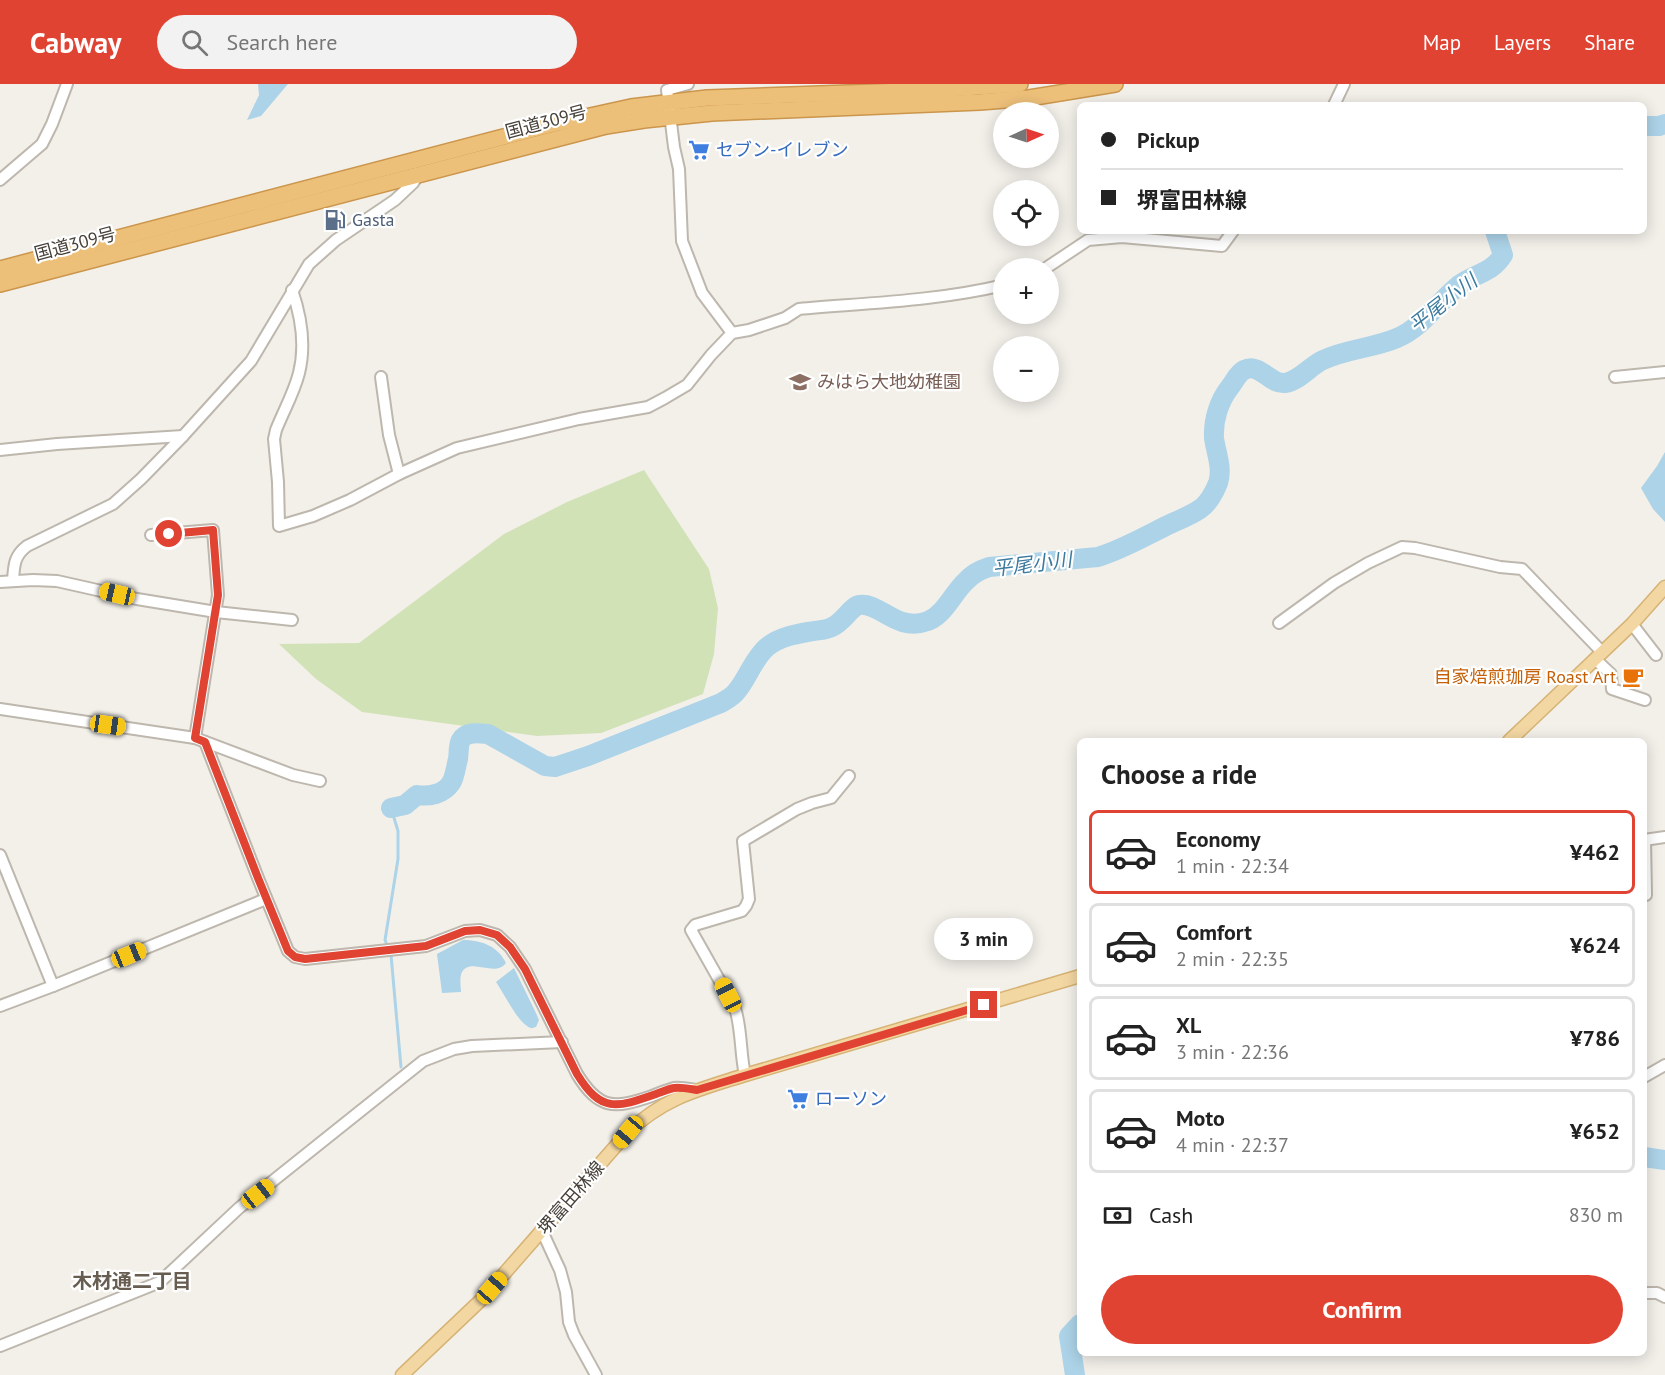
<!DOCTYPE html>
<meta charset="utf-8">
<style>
body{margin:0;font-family:"PT Sans","Noto Sans JP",sans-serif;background:#f2f2f2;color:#222;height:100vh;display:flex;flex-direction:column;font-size:22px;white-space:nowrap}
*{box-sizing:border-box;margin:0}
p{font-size:20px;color:#767676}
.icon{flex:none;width:33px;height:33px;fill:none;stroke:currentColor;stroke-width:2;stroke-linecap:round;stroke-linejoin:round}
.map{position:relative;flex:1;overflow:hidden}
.sheet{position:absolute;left:1077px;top:654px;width:570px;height:618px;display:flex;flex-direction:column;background:#fff;border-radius:9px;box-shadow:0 3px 15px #0003}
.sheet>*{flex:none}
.banner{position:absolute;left:1077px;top:18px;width:570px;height:132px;border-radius:9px;box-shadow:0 3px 15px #0003;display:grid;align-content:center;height:132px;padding:0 24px;background:#fff}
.needle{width:39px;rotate:87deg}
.buttons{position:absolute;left:993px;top:18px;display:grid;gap:12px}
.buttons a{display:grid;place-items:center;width:66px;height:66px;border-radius:50%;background:#fff;box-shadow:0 3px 15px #0003;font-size:30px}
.end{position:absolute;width:27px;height:27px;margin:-14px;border:8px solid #e14333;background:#fff;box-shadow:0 0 0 3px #fff}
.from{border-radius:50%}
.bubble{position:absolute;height:42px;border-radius:21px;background:#fff;box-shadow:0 3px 15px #0003;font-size:20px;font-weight:700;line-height:42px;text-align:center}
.car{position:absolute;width:18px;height:36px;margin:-18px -9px;border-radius:8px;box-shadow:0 0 4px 2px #0007;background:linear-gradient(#f5c518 24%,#345 0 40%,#f5c518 0 76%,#345 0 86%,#f5c518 0)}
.banner b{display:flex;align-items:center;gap:21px;height:57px;font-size:22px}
.banner b+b{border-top:2px solid #e0e0e0}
.banner i{width:15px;height:15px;background:#222}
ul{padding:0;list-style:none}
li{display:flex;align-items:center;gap:18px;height:84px;margin:0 12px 9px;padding:0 12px;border:3px solid #e0e0e0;border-radius:9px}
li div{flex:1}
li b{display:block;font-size:22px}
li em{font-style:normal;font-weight:700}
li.selected{border-color:#e14333}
li>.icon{width:54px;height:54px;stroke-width:1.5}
h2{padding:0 24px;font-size:27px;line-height:72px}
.pay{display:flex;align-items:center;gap:15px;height:66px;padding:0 24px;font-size:22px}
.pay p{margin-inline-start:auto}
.primary-button{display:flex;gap:12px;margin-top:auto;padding:12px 24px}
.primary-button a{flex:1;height:69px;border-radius:36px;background:#e14333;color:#fff;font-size:24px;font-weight:700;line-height:69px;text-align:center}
header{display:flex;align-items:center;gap:36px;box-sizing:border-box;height:84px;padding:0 30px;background:#e14333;color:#fff}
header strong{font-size:28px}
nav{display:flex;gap:33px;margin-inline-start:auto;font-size:21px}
.search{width:420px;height:54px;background:#f2f2f2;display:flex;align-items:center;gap:15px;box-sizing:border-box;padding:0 21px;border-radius:33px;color:#767676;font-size:22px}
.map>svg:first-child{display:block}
.green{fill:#d1e2b7}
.water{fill:#add3e8}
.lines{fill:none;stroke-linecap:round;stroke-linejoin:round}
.stream{stroke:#add3e8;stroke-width:3}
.river{stroke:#add3e8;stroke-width:20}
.minor-casing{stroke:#bdb7ad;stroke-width:14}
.major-casing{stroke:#d6b374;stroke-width:15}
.highway-casing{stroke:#cb954b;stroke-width:18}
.minor{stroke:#fff;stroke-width:10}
.major{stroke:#f3d7a3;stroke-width:12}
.highway{stroke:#edc07a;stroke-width:15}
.route{stroke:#e14333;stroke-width:8}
.labels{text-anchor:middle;stroke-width:4.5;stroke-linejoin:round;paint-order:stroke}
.street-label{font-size:18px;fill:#464039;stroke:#fff}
.shop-label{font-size:18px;fill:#366cbe;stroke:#fff;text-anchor:start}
.service-label{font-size:18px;fill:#4e5e75;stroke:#fff;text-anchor:start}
.education-label{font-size:18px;fill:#785e54;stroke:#fff;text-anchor:start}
.food-label{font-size:18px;fill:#c56008;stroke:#fff;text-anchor:end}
.water-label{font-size:20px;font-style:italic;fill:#3c7a9e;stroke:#fff}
.neighbourhood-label{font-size:20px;font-weight:bold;fill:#675d51;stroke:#fff}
</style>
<header>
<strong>Cabway</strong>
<div class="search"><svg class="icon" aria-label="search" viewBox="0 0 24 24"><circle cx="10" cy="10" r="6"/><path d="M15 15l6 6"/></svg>Search here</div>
<nav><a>Map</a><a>Layers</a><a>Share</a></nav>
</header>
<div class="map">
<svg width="1665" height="1291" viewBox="0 0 1665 1291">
<rect width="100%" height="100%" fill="#f3f0ea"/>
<path class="green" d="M644,386L709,485L718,524L714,570L703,610L601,649L537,652L362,628L316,595L279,560L359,559L504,450L567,418Z"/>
<g class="water">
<path d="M258,0H288L261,32L247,36L259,11Z"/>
<path d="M1665,368V438L1653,425L1641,404L1657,382Z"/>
<path d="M463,856C481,856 498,862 506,879C495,894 471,873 462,888C459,894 461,902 461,908L442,909L437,870Z"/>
<path d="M514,884L536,929L539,936L536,943C532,944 531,945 527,942C517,936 503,908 496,898Z"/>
</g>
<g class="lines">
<path class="stream" d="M391,724L398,747V775L385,856L391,871L401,983"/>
<g class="river">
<path d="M1644,42H1659L1665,40"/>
<path d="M391,724L405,721L417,711C429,713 444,710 451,699C455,693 456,682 458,675C459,670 458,661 461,656C466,647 479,649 488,650L545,682L555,683L588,672L721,619C726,616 732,613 736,608C748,594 753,575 767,563C781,552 797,550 814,547C820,546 827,546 832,543C842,539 852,522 859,521C879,517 896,549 928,537C945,530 953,509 966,497C972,490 980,486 989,483L1098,473C1121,466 1142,454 1164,443C1176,437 1190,432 1200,425C1208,420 1215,407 1218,399C1223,384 1216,369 1214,354C1213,336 1219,317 1230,303C1234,298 1238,289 1244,286C1260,278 1270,301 1285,299C1299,297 1310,282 1323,276C1346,265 1374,264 1397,254C1423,243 1438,218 1459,201C1475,189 1491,190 1503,171L1495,147"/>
<path d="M1644,1073L1665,1076"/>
<path d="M1075,1291L1069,1252L1080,1240"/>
</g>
<defs>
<g id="minor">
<path d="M688,0L667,6L674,63L679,85L682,157L702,209L732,249"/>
<path d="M1334,21L1344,0"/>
<path d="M0,96L42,60L52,40L67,0"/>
<path d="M1046,184L1088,156L1122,153L1222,162L1233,147"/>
<path d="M292,206C301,232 306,261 299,289C294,309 283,328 276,346L274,355L278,398L279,442L313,432L350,416L399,390L457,364L579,335L648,323L665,314L687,301L711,271L732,249L749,246L785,234L799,225C867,219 937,217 1004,201"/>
<path d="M381,293L389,351L399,390"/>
<path d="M1615,293L1665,288"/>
<path d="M0,366L57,360L183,352"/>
<path d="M151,451L213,446L218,511L195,654"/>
<path d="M13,497C14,481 14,472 27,462L113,420L141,395L183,352L251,277L309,180L336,156L395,116L413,99L418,91"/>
<path d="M0,498L33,496L57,497L137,515L216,528L292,536"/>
<path d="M1279,539L1334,499L1368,479L1402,463L1415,464L1500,483L1522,485L1602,568"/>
<path d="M1632,540L1656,571"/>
<path d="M1595,575L1611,590L1612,605L1645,616"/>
<path d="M0,625L195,654L293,691L320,697"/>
<path d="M205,658L258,794L288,867L295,873L305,875L426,862L465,847L480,846L497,851L510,863L525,885L577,990C599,1026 614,1025 652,1012C659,1009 667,1006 674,1004C681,1003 690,1005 697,1006"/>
<path d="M1644,756L1665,753"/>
<path d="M0,771L53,902L0,922"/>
<path d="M1644,811H1646L1645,756"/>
<path d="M53,902L266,815"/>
<path d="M745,991C740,969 742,946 735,924L691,846L695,841L742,827L746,822L749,815L743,757L797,725L812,719L831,714L849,692"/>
<path d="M1644,993L1665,981"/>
<path d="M542,1147L560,1186L566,1208L569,1238L574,1251L596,1291"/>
<path d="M1644,1209H1657L1665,1213"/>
<path d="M0,1262L160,1198L239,1124L423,977L454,965L472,962L562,958"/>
</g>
<g id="major">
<path d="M1509,657L1632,540L1665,503"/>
<path d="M402,1291L482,1215L628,1048C665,1013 698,1006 745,991L1080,892"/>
</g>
<g id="highway">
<path d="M0,185L549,41L631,23L707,14L933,6L1020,0"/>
<path d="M0,200L606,42L644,36L712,29L980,18L1029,14L1115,0"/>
</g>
</defs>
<use href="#minor" class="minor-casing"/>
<use href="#major" class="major-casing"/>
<use href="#highway" class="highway-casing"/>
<use href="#minor" class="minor"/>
<use href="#major" class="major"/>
<use href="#highway" class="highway"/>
</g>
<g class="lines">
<path class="route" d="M169,450L213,446L218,511L195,654L205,658L258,794L288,867L295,873L305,875L426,862L465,847L480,846L497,851L510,863L525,885L577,990C601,1029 616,1024 656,1010C662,1008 668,1005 674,1004C681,1003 690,1005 697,1006L984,921"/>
</g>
<defs>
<symbol id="supermarket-bare" viewBox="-9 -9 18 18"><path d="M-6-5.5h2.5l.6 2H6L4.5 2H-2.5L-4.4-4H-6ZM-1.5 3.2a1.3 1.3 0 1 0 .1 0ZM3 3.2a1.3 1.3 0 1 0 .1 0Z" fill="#3f7fe0" stroke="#fff" stroke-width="2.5" paint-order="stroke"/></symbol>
<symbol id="fuel-bare" viewBox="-9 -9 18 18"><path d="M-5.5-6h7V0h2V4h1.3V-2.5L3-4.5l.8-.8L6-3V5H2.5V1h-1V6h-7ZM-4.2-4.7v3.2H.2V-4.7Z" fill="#5c6f8a" stroke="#fff" stroke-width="2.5" paint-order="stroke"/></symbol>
<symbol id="school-bare" viewBox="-9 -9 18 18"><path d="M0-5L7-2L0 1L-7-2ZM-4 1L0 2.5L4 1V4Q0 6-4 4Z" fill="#8d6e63" stroke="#fff" stroke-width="2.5" paint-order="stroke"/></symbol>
<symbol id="cafe-bare" viewBox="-9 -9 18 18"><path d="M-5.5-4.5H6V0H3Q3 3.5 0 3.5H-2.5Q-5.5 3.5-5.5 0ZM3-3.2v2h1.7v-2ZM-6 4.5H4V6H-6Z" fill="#e8710a" stroke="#fff" stroke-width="2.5" paint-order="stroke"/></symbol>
</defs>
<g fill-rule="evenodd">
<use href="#supermarket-bare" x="684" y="51" width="30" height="30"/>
<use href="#fuel-bare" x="320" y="121" width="30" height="30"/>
<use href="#school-bare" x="785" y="283" width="30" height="30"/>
<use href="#cafe-bare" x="1618" y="578" width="30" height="30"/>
<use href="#supermarket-bare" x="783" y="1000" width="30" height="30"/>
</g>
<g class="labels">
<g class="street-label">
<text transform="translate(546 38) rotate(-15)" y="6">国道309号</text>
<text transform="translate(75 160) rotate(-15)" y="6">国道309号</text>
<text transform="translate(571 1114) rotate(-49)" y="6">堺富田林線</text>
</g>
<g class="shop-label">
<text x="716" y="72">セブン-イレブン</text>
<text x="815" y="1021">ローソン</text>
</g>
<g class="service-label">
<text x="352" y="142">Gasta</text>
</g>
<g class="education-label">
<text x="817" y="304">みはら大地幼稚園</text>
</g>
<g class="food-label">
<text x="1616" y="599">自家焙煎珈房 Roast Art</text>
</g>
<g class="water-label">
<text transform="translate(1443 219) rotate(-38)" y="7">平尾小川</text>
<text transform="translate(1032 480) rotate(-7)" y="7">平尾小川</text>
</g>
<g class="neighbourhood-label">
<text x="132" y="1204">木材通二丁目</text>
</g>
</g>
</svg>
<div class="buttons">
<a><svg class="needle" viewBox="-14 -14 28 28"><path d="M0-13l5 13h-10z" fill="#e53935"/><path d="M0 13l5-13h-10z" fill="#767676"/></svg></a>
<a><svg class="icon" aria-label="locate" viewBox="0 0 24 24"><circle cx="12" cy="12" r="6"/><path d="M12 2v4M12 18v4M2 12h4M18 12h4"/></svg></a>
<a>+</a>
<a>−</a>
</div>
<i class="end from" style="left:169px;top:450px"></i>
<i class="end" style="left:984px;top:921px"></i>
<div class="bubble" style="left:934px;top:834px;width:99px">3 min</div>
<i class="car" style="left:117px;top:510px;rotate:283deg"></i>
<i class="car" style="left:108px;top:641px;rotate:98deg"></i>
<i class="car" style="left:129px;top:871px;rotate:68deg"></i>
<i class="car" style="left:728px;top:911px;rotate:333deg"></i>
<i class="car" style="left:628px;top:1048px;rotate:220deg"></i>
<i class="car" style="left:258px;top:1110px;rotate:52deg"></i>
<i class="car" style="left:492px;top:1204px;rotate:41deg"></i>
<div class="banner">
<b><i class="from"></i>Pickup</b>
<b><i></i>堺富田林線</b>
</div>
<section class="sheet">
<h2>Choose a ride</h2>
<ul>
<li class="selected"><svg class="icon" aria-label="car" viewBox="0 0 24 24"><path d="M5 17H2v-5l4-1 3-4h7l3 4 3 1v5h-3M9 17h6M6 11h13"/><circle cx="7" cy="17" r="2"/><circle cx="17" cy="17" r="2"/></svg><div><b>Economy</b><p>1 min · 22:34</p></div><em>¥462</em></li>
<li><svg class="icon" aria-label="car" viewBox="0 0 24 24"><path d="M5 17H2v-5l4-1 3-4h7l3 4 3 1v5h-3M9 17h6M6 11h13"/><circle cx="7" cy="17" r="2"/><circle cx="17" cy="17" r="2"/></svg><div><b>Comfort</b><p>2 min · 22:35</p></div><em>¥624</em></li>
<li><svg class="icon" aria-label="car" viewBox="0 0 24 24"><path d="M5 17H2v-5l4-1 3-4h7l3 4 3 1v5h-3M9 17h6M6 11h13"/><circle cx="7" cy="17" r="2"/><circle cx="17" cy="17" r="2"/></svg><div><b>XL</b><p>3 min · 22:36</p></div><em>¥786</em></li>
<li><svg class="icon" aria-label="car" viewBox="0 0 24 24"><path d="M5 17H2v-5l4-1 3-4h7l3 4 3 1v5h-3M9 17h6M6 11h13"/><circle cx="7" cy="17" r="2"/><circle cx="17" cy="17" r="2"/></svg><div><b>Moto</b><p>4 min · 22:37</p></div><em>¥652</em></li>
</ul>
<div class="pay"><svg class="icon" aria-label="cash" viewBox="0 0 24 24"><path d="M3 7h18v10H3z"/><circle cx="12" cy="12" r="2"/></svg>Cash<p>830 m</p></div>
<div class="primary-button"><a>Confirm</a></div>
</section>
</div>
